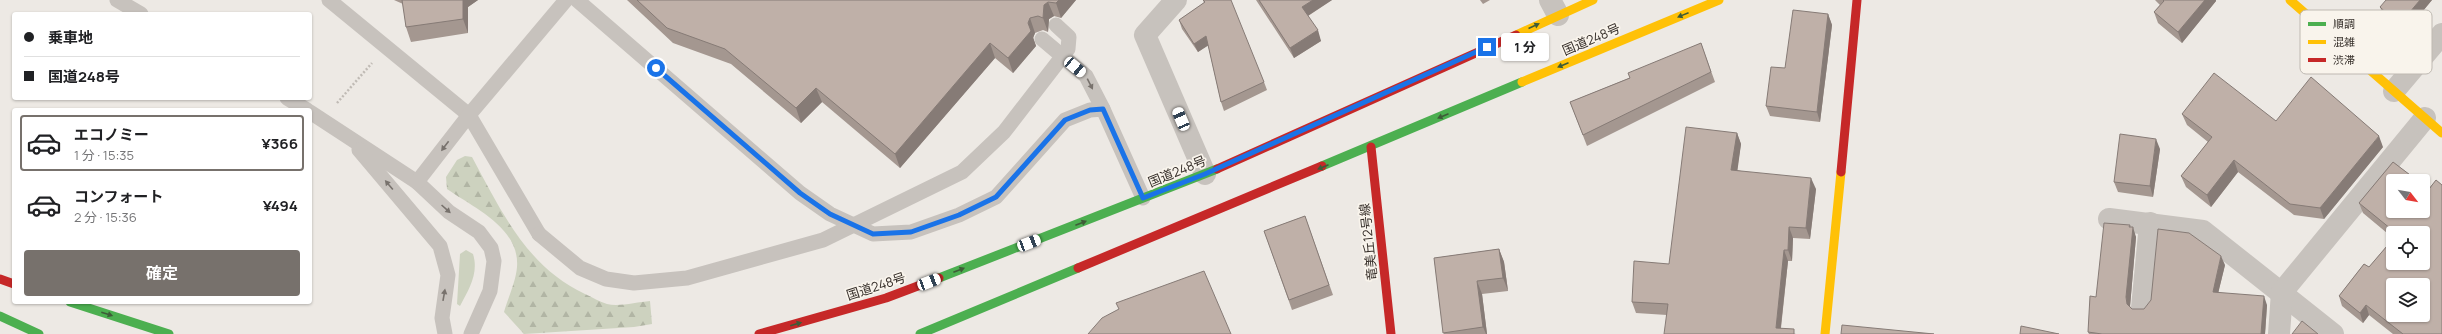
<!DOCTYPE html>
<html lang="ja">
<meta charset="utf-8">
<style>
body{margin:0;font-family:Manrope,"Noto Sans JP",sans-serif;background:#f2f2f2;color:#202124;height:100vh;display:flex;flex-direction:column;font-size:15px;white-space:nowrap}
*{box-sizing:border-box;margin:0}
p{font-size:13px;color:#757577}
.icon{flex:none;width:22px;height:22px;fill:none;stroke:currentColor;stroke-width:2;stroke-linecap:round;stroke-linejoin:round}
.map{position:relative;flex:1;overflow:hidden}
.details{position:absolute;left:12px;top:108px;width:300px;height:196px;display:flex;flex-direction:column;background:#fff;border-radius:4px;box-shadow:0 1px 3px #0004}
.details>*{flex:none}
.hud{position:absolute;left:12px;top:12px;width:300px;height:88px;border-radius:4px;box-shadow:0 1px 3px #0004;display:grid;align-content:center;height:88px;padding:0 12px;background:#fff}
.needle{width:26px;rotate:121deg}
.tools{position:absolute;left:2386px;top:174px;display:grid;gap:8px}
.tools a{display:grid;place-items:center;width:44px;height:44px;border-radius:4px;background:#fff;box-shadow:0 1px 3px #0004;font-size:20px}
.end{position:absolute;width:18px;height:18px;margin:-9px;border:5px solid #1a73e8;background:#fff;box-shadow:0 0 0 2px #fff}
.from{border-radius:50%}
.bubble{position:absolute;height:28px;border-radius:4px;background:#fff;box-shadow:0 1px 3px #0004;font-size:13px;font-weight:700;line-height:28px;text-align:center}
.car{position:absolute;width:12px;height:24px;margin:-12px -6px;border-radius:5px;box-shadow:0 0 3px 1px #0007;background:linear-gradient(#fff 24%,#345 0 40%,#fff 0 76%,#345 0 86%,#fff 0)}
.hud b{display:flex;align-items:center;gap:14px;height:38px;font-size:15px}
.hud b+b{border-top:1px solid #e0e0e0}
.hud i{width:10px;height:10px;background:#202124}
ul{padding:7px 0 0;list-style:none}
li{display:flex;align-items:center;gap:12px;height:56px;margin:0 8px 6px;padding:0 4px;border:2px solid transparent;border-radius:4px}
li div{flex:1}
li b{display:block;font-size:15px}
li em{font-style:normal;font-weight:700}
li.selected{border-color:#77716c}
li>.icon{width:36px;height:36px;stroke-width:1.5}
.action{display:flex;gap:8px;margin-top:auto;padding:8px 12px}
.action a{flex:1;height:46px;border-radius:4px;background:#77716c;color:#fff;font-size:16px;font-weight:700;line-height:46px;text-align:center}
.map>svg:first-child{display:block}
.green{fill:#cdd2bf}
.forest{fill:url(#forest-firs)}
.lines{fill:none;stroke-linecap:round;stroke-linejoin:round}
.path{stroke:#c0bbb5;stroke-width:2.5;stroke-dasharray:2 2;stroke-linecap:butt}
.lane{stroke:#c7c2bd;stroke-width:15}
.street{stroke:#c7c2bd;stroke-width:22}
.fast{stroke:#4caf50;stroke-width:9}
.slow{stroke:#ffc107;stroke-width:9}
.jam{stroke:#c62828;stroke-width:9}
.lane-bridge{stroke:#c7c2bd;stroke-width:15}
.wall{fill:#a49790;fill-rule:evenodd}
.shaded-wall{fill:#867b76}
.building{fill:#bfb0a8;stroke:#867b76;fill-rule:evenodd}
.oneway{fill:#3e5c38}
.oneway2{fill:#78726d}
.route{stroke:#1a73e8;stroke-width:5}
.labels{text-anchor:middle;stroke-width:3.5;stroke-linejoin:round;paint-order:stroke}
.street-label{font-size:13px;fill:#37302b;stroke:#f9f4ec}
.key{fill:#f9f4ec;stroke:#bfb9b2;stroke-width:1}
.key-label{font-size:11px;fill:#37302b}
</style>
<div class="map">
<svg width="2442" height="334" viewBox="0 0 2442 334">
<defs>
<pattern id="forest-firs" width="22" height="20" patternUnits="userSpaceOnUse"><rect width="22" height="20" fill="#cdd2bf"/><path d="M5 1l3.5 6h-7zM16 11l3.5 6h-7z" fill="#b1b5a4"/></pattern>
</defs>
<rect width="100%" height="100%" fill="#ede9e4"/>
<path class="green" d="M466,250L473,254C479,273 469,289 460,306L457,304L460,254Z"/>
<path class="forest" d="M465,156L472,157C501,211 527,267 585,294C592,297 600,302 607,304C619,307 637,302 650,301L652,324L634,327L524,334L504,312C508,298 516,281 517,267C520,228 474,208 447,189L446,177L457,160Z"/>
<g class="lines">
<path class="path" d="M337,103L372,63"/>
<g class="lane">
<path d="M117,0L141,14"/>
<path d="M329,0L469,115L539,234"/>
<path d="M577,0L800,193L830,214L873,234L911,232L959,215L996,197L1065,120L1090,110L1103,109L1143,198"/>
<path d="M1042,39L1086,76L1103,109"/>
<path d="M287,98L307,110"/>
<path d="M310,112L417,182L449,212L479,232L491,248L494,261L490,291L471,334"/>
<path d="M359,150L440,246L448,275L442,318L445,334"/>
<path d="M417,182L469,115L566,0"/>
</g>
<g class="street">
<path d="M1176,0L1145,35L1205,174"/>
<path d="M1550,0L1558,15"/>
<path d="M2394,91L2442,34"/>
<path d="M2109,219L2203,231L2333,334"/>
<path d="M2142,308L2150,223"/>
<path d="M2279,334L2282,292L2425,118"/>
</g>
<g class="fast">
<path d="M1322,166L1522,82"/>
<path d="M939,278L1217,169"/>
<path d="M70,302L169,334"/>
<path d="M0,316L39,334"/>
<path d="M920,334L1078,268"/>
</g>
<g class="slow">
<path d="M2290,0L2442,133"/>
<path d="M1516,35L1593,0"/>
<path d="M1522,82L1719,0"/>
<path d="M1825,334L1841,172"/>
</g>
<g class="jam">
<path d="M1371,147L1391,334"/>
<path d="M1217,169L1516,35"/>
<path d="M1841,172L1857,0"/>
<path d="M1078,268L1322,166"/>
<path d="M0,279L14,284"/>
<path d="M759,334L886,298L939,278"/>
</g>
<path class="lane-bridge" d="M539,234L580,268L606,279L634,283L687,278L823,240L962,172L1004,132L1068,49L1069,37L1056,25"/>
</g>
<g class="wall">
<path d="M394,0H478L468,7V33L411,42L406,27L403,4Z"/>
<path d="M627,0H1076L1061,18L1054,16L1049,19L1048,32L1043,30L1035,33L1033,38L1036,46L1013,73L995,58L900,168L822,102L801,123L731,64L673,43Z"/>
<path d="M1203,0L1264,82L1267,90L1224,111L1221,102L1208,45L1198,52L1182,29L1179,20L1204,3Z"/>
<path d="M1256,0H1332L1308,16L1321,41L1294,58Z"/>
<path d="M1480,0H1490L1483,4Z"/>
<path d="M2155,0H2216V1L2182,43L2158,23L2154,12L2160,5Z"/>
<path d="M2432,0L2403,35L2384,17L2380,7Z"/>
<path d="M1828,14L1832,25L1820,122L1770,116L1766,106L1785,68Z"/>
<path d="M1701,43L1715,82L1587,146L1570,102L1629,78Z"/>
<path d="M2182,114L2276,121L2383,147L2324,219L2294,215L2238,172L2211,207L2186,187L2181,176L2208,142L2187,125Z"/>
<path d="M1737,133L1741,144L1737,170L1816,189L1810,239L1793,238L1792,261H1788L1781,328L1796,334L1667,315L1636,313L1632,302L1669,264Z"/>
<path d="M2160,149L2153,197L2118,192L2114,182Z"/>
<path d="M2393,162L2418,181H2393V211H2423V185L2429,189L2436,180L2442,185V334H2393L2369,315L2363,323L2342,306L2339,296L2364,264L2369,267L2393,239V263H2423V233H2393V238L2363,213L2359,203ZM2393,285H2423V315H2393Z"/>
<path d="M1305,216L1333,295L1292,310L1264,231Z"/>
<path d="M2130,227L2136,237L2130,306L2132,309H2144L2225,265L2218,293L2267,305L2265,334H2089L2088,332L2096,297Z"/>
<path d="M1499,249L1504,262L1508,291L1482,294L1487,334H1444L1434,258Z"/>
</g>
<g class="shaded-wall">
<path d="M463,0H478L468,7V33L463,19Z"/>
<path d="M1059,0H1076L1061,18L1056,3Z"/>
<path d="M1313,0H1332L1306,17L1302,7Z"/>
<path d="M2205,0H2216V1L2182,43L2178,32Z"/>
<path d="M2420,0H2432L2403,35L2399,25Z"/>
<path d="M1048,2L1054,16L1049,19L1048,32L1043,18L1044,5Z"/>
<path d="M1828,14L1832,25L1820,122L1817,112Z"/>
<path d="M1030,18L1035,33L1033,38L1028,23Z"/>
<path d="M1318,30L1321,41L1294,58L1290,48Z"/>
<path d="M1031,31L1036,46L1013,73L1008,58Z"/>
<path d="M1206,36L1209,45L1198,52L1194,44Z"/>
<path d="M990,43L995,58L900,168L895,154Z"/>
<path d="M816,88L822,102L801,123L796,108Z"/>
<path d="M1737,133L1741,144L1736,181L1731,170Z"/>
<path d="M2379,136L2383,147L2324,219L2320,208Z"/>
<path d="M2156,139L2160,149L2153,197L2150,186Z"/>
<path d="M2234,160L2238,172L2211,207L2207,195Z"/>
<path d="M1811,178L1816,189L1810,239L1806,228Z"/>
<path d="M2130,225L2132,232L2133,227L2136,237L2130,307L2127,304L2126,297Z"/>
<path d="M1789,227L1793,238L1792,261L1788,250Z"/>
<path d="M1499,249L1504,262L1508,291L1503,278Z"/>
<path d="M1784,250L1788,261L1780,334L1776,328Z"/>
<path d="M2221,256L2225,265L2216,302L2213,292Z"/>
<path d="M1477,281L1482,294L1487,334H1486L1483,327Z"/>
<path d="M2264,296L2267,305L2265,334H2261Z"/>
<path d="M2366,305L2369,315L2363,323L2360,313Z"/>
</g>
<g class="building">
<path d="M402,0H463V19L406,27Z"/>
<path d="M637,0H1059L1056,3L1048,2L1044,5L1043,18L1038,16L1030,18L1028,23L1031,31L1008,58L990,43L895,154L816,88L796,108L725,49L667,28Z"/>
<path d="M1203,0H1231L1264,82L1221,102L1206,36L1194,44L1179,20L1205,2Z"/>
<path d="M1259,0H1313L1302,7L1318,30L1290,48Z"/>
<path d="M2163,0H2205L2178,32L2154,12L2164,1Z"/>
<path d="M2386,0H2420L2399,25L2380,7Z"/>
<path d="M1793,10L1828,14L1817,112L1766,106L1771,67L1785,68Z"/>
<path d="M1701,43L1711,72L1583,135L1570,102L1630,78L1628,73Z"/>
<path d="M2214,73L2276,121L2311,77L2379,136L2320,208L2290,204L2234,160L2207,195L2181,176L2212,137L2182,114Z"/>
<path d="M1686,127L1737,133L1731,170L1811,178L1806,228L1789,227L1788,250H1784L1776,328L1794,329V334H1664L1668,304L1632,302L1634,261L1669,264Z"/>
<path d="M2120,134L2156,139L2150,186L2114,182Z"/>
<path d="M2393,162L2418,181H2393V211H2423V185L2429,189L2436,180L2442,185V334H2403L2366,305L2360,313L2339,296L2364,264L2369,267L2393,239V263H2423V233H2396L2359,203ZM2393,285H2423V315H2393Z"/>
<path d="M1305,216L1329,285L1289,300L1264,231Z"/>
<path d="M2104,223L2130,225L2129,227H2133L2126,297L2127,304L2132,309H2144L2151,300L2158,229L2189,233L2221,256L2213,292L2264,296L2261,334H2102L2088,332L2090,296L2096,297Z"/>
<path d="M1499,249L1503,278L1477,281L1483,327L1443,333L1434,258Z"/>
<path d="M1204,271L1231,334H1088L1102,318L1119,309L1116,303Z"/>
<path d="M2302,321L2318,334H2292Z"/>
<path d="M1842,325L1934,334H1841Z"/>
<path d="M2021,326L2059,334H2020Z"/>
</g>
<defs><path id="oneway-solid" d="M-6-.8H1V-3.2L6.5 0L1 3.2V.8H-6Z"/></defs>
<g class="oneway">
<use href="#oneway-solid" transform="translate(1683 15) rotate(158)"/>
<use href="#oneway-solid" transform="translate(1534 26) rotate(-24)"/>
<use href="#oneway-solid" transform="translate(1563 65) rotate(157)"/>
<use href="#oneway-solid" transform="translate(1443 116) rotate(157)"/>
<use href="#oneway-solid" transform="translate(1323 167) rotate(157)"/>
<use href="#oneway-solid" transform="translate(1081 223) rotate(-21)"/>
<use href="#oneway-solid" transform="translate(959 270) rotate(-21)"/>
<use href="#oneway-solid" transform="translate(107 314) rotate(18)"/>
<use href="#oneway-solid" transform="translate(796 324) rotate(-16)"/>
</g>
<g class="oneway2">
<use href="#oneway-solid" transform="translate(1090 84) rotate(63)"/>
<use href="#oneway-solid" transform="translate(445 146) rotate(127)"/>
<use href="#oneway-solid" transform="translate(389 185) rotate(-130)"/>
<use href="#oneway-solid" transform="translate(446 209) rotate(42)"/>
<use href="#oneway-solid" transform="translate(444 295) rotate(-80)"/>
</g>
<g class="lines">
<path class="route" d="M656,68L800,193L830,214L873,234L911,232L959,215L996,197L1065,120L1090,110L1103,109L1143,198L1205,174L1487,47"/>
</g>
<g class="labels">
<g class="street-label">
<text transform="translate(1591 39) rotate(-23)" y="5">国道248号</text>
<text transform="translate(1177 171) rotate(-22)" y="5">国道248号</text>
<text transform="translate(1368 242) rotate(-96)" y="5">竜美丘12号線</text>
<text transform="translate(876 286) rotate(-18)" y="5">国道248号</text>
</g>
</g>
<rect x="2300" y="10" width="132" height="64" rx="6" class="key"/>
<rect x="2308" y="22" width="18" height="4" fill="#4caf50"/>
<rect x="2308" y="40" width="18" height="4" fill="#ffc107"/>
<rect x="2308" y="58" width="18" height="4" fill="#c62828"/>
<g class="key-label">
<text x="2333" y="28">順調</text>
<text x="2333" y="46">混雑</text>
<text x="2333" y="64">渋滞</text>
</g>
</svg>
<div class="tools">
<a><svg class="needle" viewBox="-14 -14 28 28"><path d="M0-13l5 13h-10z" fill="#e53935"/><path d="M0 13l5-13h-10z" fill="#757577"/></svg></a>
<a><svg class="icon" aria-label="locate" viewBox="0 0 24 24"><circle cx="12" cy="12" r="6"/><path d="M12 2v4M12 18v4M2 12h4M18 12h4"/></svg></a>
<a><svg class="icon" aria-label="layers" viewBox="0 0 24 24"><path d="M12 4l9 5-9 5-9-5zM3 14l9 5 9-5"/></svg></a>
</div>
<i class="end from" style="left:656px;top:68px"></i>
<i class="end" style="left:1487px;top:47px"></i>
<div class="bubble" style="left:1501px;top:33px;width:48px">1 分</div>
<i class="car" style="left:1075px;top:67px;rotate:130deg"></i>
<i class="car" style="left:1181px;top:119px;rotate:337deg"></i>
<i class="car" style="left:1029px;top:243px;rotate:69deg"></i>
<i class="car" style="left:929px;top:282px;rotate:69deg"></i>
<div class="hud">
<b><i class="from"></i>乗車地</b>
<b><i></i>国道248号</b>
</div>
<section class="details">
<ul>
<li class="selected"><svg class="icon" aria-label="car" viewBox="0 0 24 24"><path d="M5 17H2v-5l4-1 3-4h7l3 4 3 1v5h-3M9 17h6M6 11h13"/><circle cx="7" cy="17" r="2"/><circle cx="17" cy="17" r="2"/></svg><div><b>エコノミー</b><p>1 分 · 15:35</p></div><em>¥366</em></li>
<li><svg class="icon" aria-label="car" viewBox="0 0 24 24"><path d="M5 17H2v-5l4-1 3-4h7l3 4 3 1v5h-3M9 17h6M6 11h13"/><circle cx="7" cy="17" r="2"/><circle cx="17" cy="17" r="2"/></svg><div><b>コンフォート</b><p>2 分 · 15:36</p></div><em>¥494</em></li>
</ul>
<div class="action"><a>確定</a></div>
</section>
</div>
